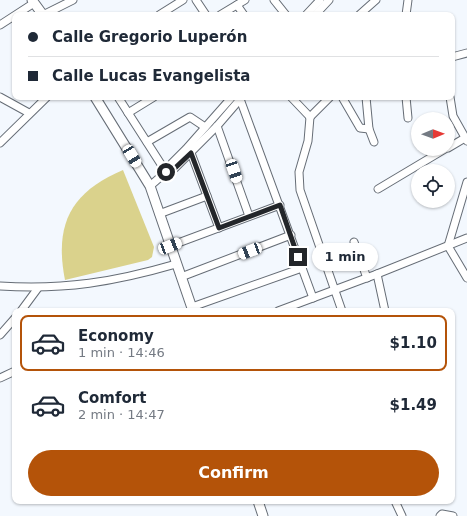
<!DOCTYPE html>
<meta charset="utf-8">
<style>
body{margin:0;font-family:"DejaVu Sans",sans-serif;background:#f6f6f7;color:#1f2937;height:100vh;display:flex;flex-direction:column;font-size:15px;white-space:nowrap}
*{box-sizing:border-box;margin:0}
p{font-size:13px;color:#747a83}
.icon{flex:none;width:22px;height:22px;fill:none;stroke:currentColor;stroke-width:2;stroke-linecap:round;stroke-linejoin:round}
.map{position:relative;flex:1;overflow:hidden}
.sheet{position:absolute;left:12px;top:308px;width:443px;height:196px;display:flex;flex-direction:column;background:#fff;border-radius:8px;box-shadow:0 1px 3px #0004}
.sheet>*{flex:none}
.banner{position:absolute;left:12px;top:12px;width:443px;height:88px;border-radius:8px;box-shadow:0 1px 3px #0004;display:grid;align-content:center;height:88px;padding:0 16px;background:#fff}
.needle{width:26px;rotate:89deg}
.fabs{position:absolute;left:411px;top:112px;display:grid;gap:8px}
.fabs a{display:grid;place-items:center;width:44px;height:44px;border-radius:50%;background:#fff;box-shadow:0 1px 3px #0004;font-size:20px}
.end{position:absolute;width:18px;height:18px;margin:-9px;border:5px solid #23262a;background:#fff;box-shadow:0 0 0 2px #fff}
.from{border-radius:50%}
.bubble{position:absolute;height:28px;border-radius:14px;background:#fff;box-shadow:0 1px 3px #0004;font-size:13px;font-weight:600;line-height:28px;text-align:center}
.car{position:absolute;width:12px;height:24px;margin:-12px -6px;border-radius:5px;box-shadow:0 0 3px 1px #0007;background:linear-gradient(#fff 24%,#345 0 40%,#fff 0 76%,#345 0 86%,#fff 0)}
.banner b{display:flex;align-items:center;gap:14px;height:38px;font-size:15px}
.banner b+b{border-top:1px solid #e0e1e3}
.banner i{width:10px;height:10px;background:#1f2937}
ul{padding:7px 0 0;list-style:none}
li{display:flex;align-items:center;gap:12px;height:56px;margin:0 8px 6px;padding:0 8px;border:2px solid transparent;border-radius:8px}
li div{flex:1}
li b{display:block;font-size:15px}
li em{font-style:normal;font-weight:600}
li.selected{border-color:#b45309}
li>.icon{width:36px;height:36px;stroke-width:1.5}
.cta{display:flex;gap:8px;margin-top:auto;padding:8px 16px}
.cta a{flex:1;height:46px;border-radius:24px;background:#b45309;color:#fff;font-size:16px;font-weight:600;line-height:46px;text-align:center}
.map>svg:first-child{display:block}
.garden{fill:#dad28c}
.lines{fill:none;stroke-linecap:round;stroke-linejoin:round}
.street-casing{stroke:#666d76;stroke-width:9}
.secondary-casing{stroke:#666d76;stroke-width:11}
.street{stroke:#fff;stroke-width:7}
.secondary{stroke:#fff;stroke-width:9}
.route{stroke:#23262a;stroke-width:5}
</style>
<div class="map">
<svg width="467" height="516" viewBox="0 0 467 516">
<rect width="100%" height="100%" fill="#f3f8fe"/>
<path class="garden" d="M123,170L154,247L152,257L148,260L65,280C54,224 71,192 123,170Z"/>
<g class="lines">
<defs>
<g id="street">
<path d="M196,0L206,15"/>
<path d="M274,0L286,15"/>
<path d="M237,5L244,15"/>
<path d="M43,15L73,0"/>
<path d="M159,15L183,0"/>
<path d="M220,15L245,0"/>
<path d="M306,15L320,0"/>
<path d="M315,15L329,0"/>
<path d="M359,15L376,0"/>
<path d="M406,15L408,0"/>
<path d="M0,25L34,3"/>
<path d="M452,57L467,53"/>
<path d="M0,97L29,113"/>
<path d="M118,97L166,172"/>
<path d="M291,97L310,117"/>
<path d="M342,97L360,128L369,129"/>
<path d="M366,97L369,129L374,142"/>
<path d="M406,97L408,118"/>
<path d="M450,97L453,116L467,141"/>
<path d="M240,99L313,298"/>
<path d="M128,113L154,97"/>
<path d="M310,117L308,141L299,172L300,190L342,311"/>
<path d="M310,117L330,97"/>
<path d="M217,126L249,216"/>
<path d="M147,142L190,117L205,127"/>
<path d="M0,143L47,97"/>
<path d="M448,148L465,138"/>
<path d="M191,153L219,228"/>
<path d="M166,172L172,163L186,149L232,97"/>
<path d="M467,182L448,246L467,278"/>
<path d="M150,186L166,172L175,168L217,126L242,97"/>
<path d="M378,189L445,149"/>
<path d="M159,214L207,196"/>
<path d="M354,242L367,278"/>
<path d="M170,246L280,205"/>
<path d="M377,274L385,311"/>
<path d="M181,277L291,235"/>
<path d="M0,286C65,290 114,282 176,264"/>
<path d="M192,307L302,268"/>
<path d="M21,311L38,288"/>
<path d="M278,311L377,274L467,238"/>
<path d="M0,335L15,318"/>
<path d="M0,378L15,371"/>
<path d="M395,501L402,516"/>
<path d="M440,516L442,514L453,516"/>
</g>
<g id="secondary">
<path d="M32,0L43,15"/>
<path d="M95,97L150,186L193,311"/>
<path d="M258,501L263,516"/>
</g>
</defs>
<use href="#street" class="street-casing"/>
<use href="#secondary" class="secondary-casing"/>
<use href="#street" class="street"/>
<use href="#secondary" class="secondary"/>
</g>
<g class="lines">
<path class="route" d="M166,172L175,168L191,153L219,228L280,205L298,257"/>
</g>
</svg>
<div class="fabs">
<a><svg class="needle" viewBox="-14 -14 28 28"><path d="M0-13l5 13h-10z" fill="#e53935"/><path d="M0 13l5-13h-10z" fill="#747a83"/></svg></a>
<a><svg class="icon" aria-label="locate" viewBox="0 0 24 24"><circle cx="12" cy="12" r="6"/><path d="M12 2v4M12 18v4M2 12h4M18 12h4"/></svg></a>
</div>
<i class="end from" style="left:166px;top:172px"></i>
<i class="end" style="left:298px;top:257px"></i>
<div class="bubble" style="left:312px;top:243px;width:66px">1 min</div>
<i class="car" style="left:132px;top:156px;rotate:149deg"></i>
<i class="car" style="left:234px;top:171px;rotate:161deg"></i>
<i class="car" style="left:170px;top:246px;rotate:69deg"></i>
<i class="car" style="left:250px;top:251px;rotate:249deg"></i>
<div class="banner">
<b><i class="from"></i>Calle Gregorio Luperón</b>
<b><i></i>Calle Lucas Evangelista</b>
</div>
<section class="sheet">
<ul>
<li class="selected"><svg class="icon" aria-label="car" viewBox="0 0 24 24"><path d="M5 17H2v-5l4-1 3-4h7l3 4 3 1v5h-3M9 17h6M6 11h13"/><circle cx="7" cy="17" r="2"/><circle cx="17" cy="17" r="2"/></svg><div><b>Economy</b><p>1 min · 14:46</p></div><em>$1.10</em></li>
<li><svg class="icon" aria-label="car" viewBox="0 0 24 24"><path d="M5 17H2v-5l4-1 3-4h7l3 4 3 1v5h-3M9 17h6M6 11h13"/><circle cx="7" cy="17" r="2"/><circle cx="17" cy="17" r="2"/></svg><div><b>Comfort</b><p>2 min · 14:47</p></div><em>$1.49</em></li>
</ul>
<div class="cta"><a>Confirm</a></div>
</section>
</div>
